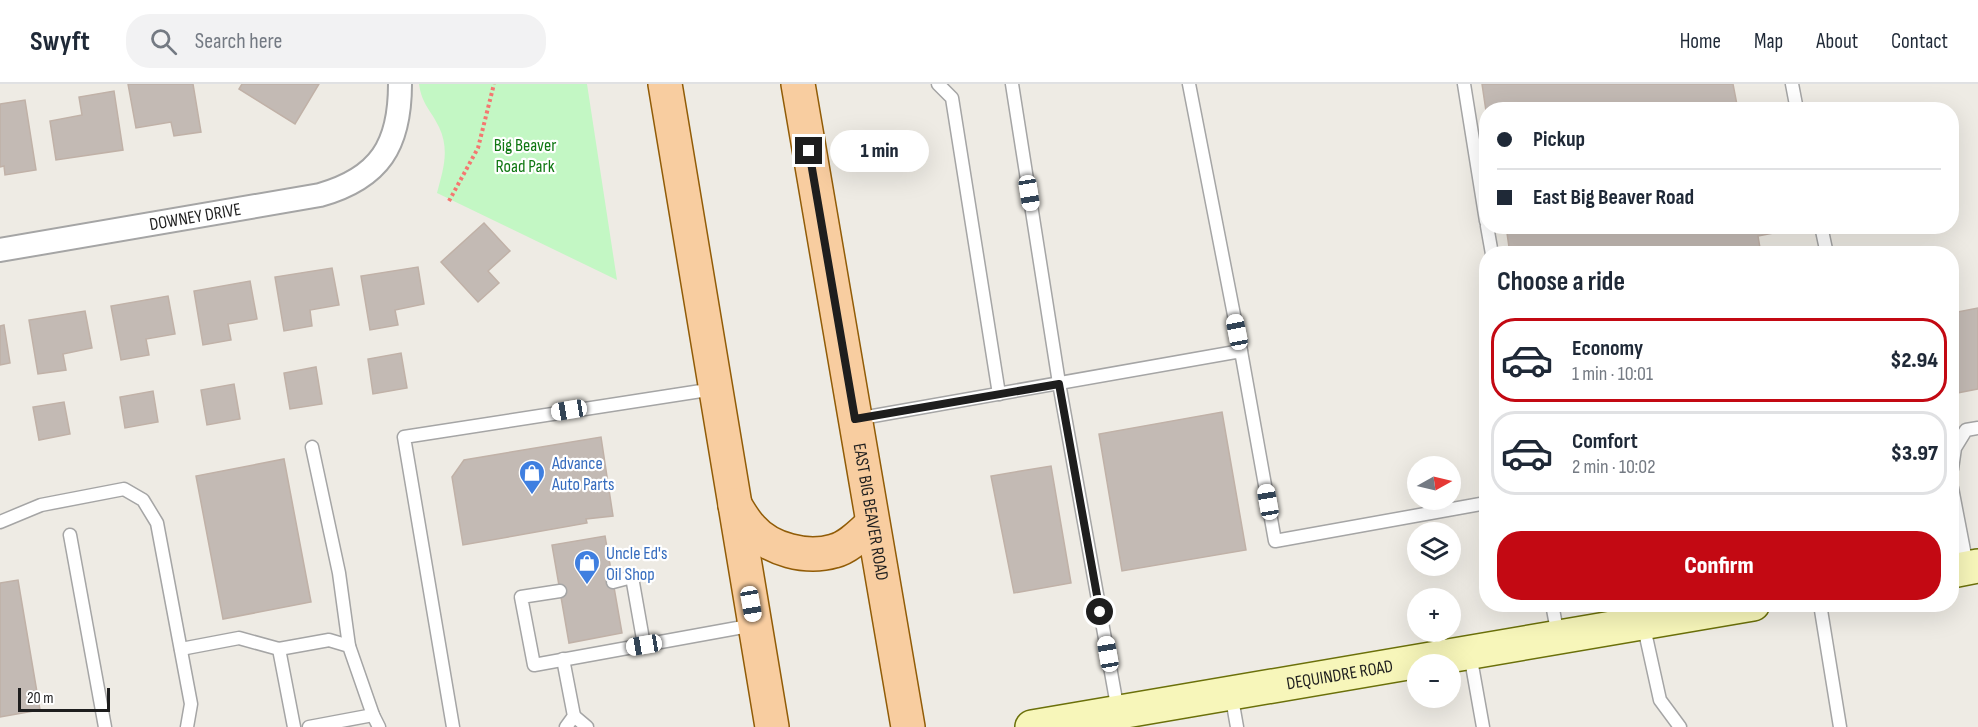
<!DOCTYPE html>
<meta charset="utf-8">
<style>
body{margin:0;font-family:"Sofia Sans Condensed",sans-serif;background:#f2f2f3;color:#1f2937;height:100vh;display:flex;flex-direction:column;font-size:22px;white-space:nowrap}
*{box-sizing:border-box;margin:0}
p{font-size:20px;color:#747a83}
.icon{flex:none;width:33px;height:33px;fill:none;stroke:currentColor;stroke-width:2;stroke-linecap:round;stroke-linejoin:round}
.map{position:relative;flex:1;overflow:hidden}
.details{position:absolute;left:1479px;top:162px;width:480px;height:366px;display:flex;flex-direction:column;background:#fff;border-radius:24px;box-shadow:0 6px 24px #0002}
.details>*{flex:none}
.hud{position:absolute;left:1479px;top:18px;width:480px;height:132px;border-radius:24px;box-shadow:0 6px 24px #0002;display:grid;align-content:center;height:132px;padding:0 18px;background:#fff}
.needle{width:39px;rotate:82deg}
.tools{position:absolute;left:1407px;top:372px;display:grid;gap:12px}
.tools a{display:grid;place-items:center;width:54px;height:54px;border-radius:50%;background:#fff;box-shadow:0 6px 24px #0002;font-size:30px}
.scale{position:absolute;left:18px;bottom:15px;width:92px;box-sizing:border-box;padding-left:6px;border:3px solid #1e1e1e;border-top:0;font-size:16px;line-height:21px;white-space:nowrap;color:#1e1e1e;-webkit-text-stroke:4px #fff;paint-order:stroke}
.end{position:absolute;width:27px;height:27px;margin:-14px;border:8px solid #1e1e1e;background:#fff;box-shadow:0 0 0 3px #fff}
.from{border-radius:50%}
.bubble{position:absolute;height:42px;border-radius:21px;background:#fff;box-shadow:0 6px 24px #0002;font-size:20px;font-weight:800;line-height:42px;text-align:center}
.car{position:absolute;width:18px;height:36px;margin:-18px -9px;border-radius:8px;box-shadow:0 0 4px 2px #0007;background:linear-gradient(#fff 24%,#345 0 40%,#fff 0 76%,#345 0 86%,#fff 0)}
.hud b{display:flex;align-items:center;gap:21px;height:57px;font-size:22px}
.hud b+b{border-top:2px solid #e0e1e3}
.hud i{width:15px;height:15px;background:#1f2937}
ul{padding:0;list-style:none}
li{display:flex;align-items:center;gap:18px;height:84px;margin:0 12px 9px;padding:0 6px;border:3px solid #e0e1e3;border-radius:24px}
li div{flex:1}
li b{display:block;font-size:22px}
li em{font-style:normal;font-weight:800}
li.on{border-color:#c30913}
li>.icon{width:54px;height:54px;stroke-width:1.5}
h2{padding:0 18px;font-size:27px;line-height:72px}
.cta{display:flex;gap:12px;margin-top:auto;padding:12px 18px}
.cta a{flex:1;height:69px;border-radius:24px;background:#c30913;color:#fff;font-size:24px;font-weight:800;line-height:69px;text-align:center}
header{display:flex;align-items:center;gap:36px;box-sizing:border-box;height:84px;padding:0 30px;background:#fff;border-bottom:2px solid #e0e1e3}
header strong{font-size:28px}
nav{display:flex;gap:33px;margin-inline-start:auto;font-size:21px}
.search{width:420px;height:54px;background:#f2f2f3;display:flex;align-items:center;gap:15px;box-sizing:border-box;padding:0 21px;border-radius:24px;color:#747a83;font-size:22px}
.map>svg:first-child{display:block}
.park{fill:#c3f7c4}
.building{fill:#c3bab4;stroke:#c0b1a7;stroke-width:1.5}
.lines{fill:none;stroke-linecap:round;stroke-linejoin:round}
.service-casing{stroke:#a5a5a5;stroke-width:15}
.minor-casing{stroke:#a5a5a5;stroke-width:26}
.secondary-casing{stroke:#6b700a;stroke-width:36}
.primary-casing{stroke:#915c07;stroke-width:36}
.path{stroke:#f47770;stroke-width:4;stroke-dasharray:3 3;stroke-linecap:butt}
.service{stroke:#fff;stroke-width:12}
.minor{stroke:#fff;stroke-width:22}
.secondary{stroke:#f7f6ba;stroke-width:33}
.primary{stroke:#f8cda0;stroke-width:33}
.route{stroke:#1e1e1e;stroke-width:8}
.labels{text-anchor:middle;stroke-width:4.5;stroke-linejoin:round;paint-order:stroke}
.park-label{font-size:18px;fill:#107813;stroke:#fff}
.street-label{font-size:18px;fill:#1e1e1e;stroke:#fff}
.shop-label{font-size:18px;fill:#366cbe;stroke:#fff;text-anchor:start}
</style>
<header>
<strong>Swyft</strong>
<div class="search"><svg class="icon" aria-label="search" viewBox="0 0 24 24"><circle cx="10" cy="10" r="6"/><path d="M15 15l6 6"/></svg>Search here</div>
<nav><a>Home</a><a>Map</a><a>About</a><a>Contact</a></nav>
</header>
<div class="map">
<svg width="1978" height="643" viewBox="0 0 1978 643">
<rect width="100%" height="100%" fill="#eeebe4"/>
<path class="park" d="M419,0H587L617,196L437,109C443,86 450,66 439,43C431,26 422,21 419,0Z"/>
<g class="building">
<path d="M128,0H193L201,48L174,52L171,38L136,44Z"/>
<path d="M242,0H319L295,40L239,5Z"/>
<path d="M1482,0H1733L1738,26L1486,27Z"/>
<path d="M114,7L123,66L56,76L50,37L82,31L79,13Z"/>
<path d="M25,16L36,86L5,91L4,82L0,83V20Z"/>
<path d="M484,139L510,167L488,187L499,199L478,218L441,178Z"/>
<path d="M1506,142H1800V144L1758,152L1761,170H1510Z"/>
<path d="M418,183L424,220L395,226L398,241L370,246L361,192Z"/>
<path d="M332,184L339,221L310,226L312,242L284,247L275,193Z"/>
<path d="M250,197L257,235L228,240L231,256L203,261L194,207Z"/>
<path d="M168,212L175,250L146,255L149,271L121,276L111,222Z"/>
<path d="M1978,224V305L1952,310V229Z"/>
<path d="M85,227L92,264L63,270L66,286L38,290L29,236Z"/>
<path d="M4,241L10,279L0,281V242Z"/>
<path d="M401,269L407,304L373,310L368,275Z"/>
<path d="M316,283L322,320L290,325L284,289Z"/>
<path d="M234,300L240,335L207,341L201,306Z"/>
<path d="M153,307L158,338L125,344L120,313Z"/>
<path d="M64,318L70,350L39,356L33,323Z"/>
<path d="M1222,328L1246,466L1122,487L1099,350Z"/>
<path d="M601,353L613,432L586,435L587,439L463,461L452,393L464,376Z"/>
<path d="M284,375L311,518L223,535L196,392Z"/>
<path d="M1051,382L1071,499L1014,509L991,392Z"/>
<path d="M605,452L622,549L569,559L552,461Z"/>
<path d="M18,496L40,626L0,633V499Z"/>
</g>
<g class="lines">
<defs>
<g id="service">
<path d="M938,0L952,14L999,310"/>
<path d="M1012,0L1059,299L1118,627"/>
<path d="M1189,0L1241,267"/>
<path d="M1464,0L1486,137"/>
<path d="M1792,0L1797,26"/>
<path d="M1487,142L1492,170"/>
<path d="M1821,142L1827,170"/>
<path d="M856,335L1241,267L1275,457L1486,419"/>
<path d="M312,363L339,489L349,562"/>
<path d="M1952,385L1955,364L1966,346L1978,344"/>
<path d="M1952,404L1967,482"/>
<path d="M0,438L41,421L124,405L143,416L157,439L191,620L187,643"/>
<path d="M70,451L105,643"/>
<path d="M613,498L632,493L644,561"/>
<path d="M560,507L521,513L534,581L754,541"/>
<path d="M1552,520L1558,552"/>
<path d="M1820,520L1840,643"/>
<path d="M1643,539L1660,616L1680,643"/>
<path d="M181,565L239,554L279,565L329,556L349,562L373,631L379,643"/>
<path d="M279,565L294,643"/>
<path d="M1470,570L1483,643"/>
<path d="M563,575L574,632L566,643"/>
<path d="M1231,609L1237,643"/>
<path d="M574,632L587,643"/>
<path d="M309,643L373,631"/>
<path d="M453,643L404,353L714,305"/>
</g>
<g id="minor">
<path id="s1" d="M0,166L320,111C380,94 400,61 400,0"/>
</g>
<g id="secondary">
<path d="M1952,487L1978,482"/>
<path id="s2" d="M1032,643L1753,520"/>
</g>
<g id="primary">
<path d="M665,0L772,643"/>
<path id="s3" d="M798,0L908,643"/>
<path d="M735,421C740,429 745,438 751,444C770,466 807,475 834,467C849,463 861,450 872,440"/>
</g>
</defs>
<use href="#service" class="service-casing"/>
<use href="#minor" class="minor-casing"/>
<use href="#secondary" class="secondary-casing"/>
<use href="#primary" class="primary-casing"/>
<path class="path" d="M449,117L478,64L494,0"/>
<use href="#service" class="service"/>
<use href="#minor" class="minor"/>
<use href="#secondary" class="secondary"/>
<use href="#primary" class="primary"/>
</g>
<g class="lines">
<path class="route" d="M809,67L855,335L1059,300L1100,528"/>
</g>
<defs>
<symbol id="shop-pin" viewBox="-11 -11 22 30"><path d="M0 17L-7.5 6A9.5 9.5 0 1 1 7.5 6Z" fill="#3f7fe0" stroke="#fff"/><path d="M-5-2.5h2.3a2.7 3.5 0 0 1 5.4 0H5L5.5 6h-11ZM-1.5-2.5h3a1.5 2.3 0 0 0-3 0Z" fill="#fff"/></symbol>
</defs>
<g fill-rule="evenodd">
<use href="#shop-pin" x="517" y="374" width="30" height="40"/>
<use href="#shop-pin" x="572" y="464" width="30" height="40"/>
</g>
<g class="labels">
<g class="park-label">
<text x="525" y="67">Big Beaver<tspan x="525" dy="21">Road Park</tspan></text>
</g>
<g class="street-label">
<text dy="6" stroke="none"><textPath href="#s1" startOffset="198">DOWNEY DRIVE</textPath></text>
<text dy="6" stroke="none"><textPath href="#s3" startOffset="434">EAST BIG BEAVER ROAD</textPath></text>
<text dy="6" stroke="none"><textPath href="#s2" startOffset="312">DEQUINDRE ROAD</textPath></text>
</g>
<g class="shop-label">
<text x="552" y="385">Advance<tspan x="552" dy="21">Auto Parts</tspan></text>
<text x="606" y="475">Uncle Ed's<tspan x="606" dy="21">Oil Shop</tspan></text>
</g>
</g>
</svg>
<div class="tools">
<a><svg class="needle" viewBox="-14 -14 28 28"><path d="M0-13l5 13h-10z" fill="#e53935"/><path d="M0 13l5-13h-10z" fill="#747a83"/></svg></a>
<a><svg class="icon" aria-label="layers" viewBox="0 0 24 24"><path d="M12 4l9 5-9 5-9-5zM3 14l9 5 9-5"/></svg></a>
<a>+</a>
<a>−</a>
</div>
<div class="scale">20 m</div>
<i class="end from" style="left:1100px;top:528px"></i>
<i class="end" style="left:809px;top:67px"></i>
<div class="bubble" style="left:830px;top:46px;width:99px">1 min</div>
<i class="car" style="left:1029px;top:109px;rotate:171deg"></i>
<i class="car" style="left:1237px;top:248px;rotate:349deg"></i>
<i class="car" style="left:569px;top:326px;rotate:261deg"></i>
<i class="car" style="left:1268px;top:418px;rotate:350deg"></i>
<i class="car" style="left:751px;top:520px;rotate:170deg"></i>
<i class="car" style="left:644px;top:561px;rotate:260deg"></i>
<i class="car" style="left:1108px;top:570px;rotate:350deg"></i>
<div class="hud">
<b><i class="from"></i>Pickup</b>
<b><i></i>East Big Beaver Road</b>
</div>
<section class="details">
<h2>Choose a ride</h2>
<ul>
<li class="on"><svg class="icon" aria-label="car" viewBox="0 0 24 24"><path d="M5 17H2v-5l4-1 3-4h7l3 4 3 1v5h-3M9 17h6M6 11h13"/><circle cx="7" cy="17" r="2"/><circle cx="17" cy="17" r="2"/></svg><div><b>Economy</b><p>1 min · 10:01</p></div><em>$2.94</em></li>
<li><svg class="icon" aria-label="car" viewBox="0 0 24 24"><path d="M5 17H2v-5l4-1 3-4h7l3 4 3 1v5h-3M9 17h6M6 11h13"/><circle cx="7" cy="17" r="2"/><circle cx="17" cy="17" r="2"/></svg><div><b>Comfort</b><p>2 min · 10:02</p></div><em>$3.97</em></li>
</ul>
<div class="cta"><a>Confirm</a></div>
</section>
</div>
